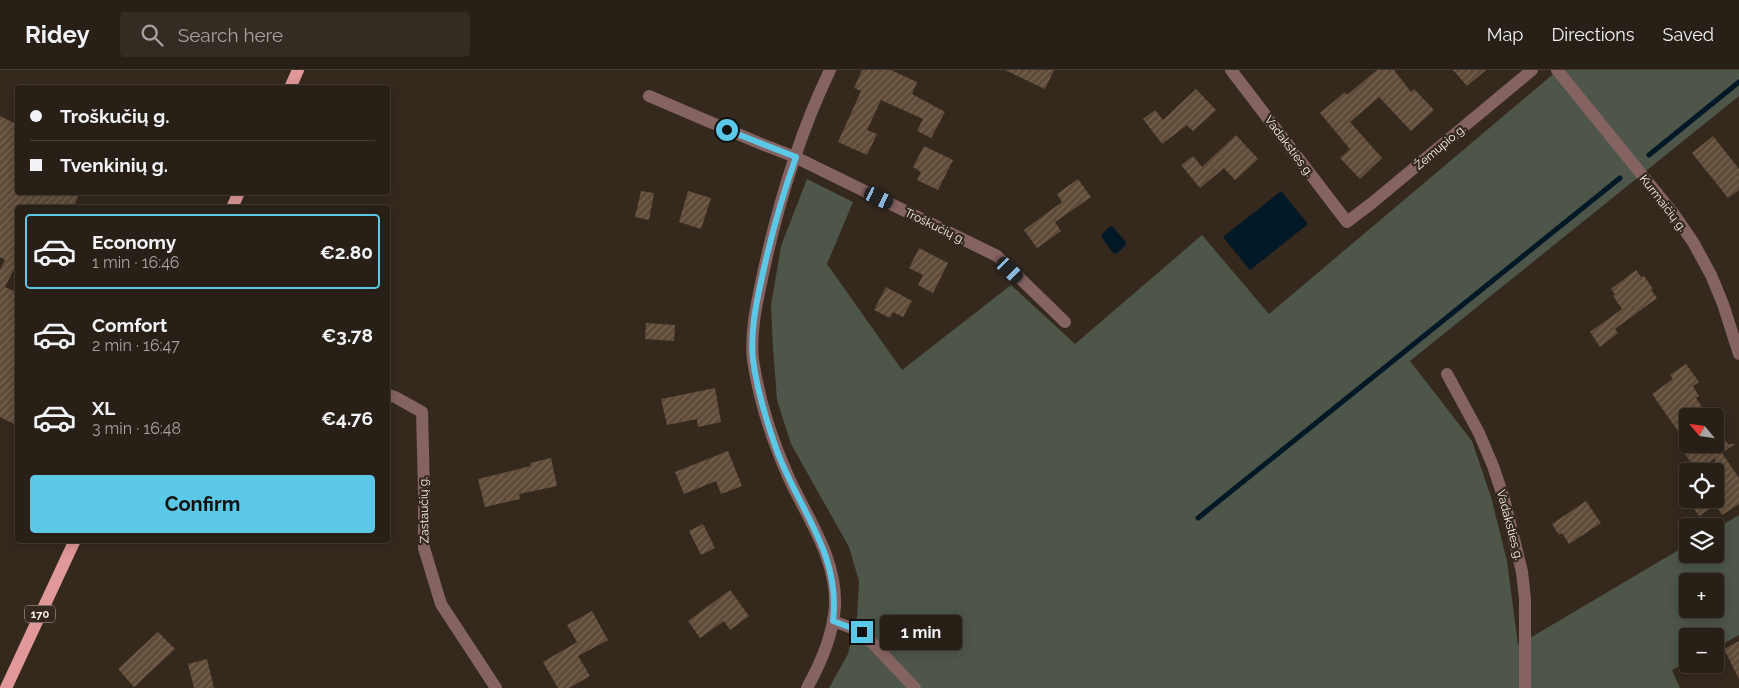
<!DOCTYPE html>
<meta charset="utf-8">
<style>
body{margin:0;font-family:Raleway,sans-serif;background:#342c23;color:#f1f3f6;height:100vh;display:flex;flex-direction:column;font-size:19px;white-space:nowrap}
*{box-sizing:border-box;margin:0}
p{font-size:16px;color:#a5a2a1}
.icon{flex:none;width:28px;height:28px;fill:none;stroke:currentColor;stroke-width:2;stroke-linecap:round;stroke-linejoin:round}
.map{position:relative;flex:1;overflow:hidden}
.sheet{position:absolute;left:15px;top:135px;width:375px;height:338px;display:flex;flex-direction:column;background:#281f16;border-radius:5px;box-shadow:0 2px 12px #0003,0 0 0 1px #443d35}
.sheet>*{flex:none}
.hud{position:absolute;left:15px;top:15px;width:375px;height:110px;border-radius:5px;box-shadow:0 2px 12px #0003,0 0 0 1px #443d35;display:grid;align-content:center;height:110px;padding:0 15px;background:#281f16}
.needle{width:32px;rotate:299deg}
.fabs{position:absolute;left:1679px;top:338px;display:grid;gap:10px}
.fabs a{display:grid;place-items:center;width:45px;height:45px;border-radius:5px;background:#281f16;box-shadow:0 2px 12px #0003,0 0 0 1px #443d35;font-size:25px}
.end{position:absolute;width:22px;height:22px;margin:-11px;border:6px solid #5ac8e6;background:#111;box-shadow:0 0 0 2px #111}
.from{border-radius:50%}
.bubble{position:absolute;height:35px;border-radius:5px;background:#281f16;box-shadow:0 2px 12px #0003,0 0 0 1px #443d35;font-size:16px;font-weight:700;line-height:35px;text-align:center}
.car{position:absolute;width:15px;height:30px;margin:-15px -8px;border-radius:6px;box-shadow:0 0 4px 1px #0007;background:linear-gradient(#222 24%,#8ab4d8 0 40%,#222 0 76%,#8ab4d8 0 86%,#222 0)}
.hud b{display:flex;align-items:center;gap:18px;height:48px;font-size:19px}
.hud b+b{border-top:1px solid #443d35}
.hud i{width:12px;height:12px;background:#f1f3f6}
ul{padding:9px 0 0;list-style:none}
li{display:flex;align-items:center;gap:15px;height:75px;margin:0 10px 8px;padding:0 5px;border:2px solid transparent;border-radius:5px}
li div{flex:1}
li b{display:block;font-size:19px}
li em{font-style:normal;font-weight:700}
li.current{border-color:#5ac8e6}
li>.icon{width:45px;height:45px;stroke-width:1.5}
.button{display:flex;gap:10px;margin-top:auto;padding:10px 15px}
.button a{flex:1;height:58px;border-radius:5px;background:#5ac8e6;color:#111;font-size:20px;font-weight:700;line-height:58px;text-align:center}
header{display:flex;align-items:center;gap:30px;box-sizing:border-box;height:70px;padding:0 25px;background:#281f16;border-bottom:1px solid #443d35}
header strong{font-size:24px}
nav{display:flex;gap:28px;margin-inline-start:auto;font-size:18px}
.search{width:350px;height:45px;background:#342c23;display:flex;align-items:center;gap:12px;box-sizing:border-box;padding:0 18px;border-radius:5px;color:#a5a2a1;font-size:19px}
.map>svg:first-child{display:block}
.grass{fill:#4d5648;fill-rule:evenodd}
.water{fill:#011826}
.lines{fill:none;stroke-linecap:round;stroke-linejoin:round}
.stream{stroke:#011826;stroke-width:5}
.building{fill:url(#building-hatch)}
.minor{stroke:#866363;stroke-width:12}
.primary{stroke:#e09998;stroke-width:12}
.route{stroke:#5ac8e6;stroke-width:6}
.labels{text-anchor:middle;stroke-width:4.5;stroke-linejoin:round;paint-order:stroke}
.shield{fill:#35291e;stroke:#beb5ad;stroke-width:1}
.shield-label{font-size:11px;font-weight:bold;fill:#f9f1ea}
.street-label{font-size:12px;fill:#f9f1ea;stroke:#35291e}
</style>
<header>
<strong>Ridey</strong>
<div class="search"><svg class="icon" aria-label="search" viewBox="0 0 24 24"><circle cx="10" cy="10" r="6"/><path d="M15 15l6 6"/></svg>Search here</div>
<nav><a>Map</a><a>Directions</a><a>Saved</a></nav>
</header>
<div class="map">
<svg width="1739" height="618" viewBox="0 0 1739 618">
<defs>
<pattern id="building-hatch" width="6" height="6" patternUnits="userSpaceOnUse" patternTransform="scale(1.25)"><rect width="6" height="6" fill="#604b38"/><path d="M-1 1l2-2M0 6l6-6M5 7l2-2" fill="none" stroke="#786555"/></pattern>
</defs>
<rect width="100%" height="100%" fill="#35291e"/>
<path class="grass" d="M1558,0H1739V26L1410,291L1472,371L1491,427L1507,491L1518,575L1687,475L1688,484H1715V459L1739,445V565L1715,578V566H1688L1687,592L1672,600L1680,618H829L848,584L857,547L859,511L849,477L791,374L777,330L773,278L771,235L781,176L807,109L853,132L827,194L902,300L1011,215L1075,274L1202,165L1269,244ZM1688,511H1715V539H1688Z"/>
<g class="water">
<path d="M1281,121L1308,154L1250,200L1223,167Z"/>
<path d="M1112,156L1126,172L1125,176L1116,184L1112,182L1101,166L1109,157Z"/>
</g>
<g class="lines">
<g class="stream">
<path d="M1649,85L1739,12"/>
<path d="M1198,448L1620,108"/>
</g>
</g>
<g class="building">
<path d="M862,0H891L917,12L912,24L945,42L931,68L917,61L923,49L881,30L867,60L877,64L867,85L838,72L861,21L854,18Z"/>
<path d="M1005,0H1054L1045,19Z"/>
<path d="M1377,0H1394L1411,22L1414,19L1434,40L1411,61L1379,27L1350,52L1382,88L1360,109L1340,88L1350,79L1320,43L1345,22L1347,25Z"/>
<path d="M1453,0H1486L1467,16Z"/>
<path d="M1196,19L1216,40L1193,61L1187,55L1162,74L1143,49L1155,40L1163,50Z"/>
<path d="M0,46L18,55V122H80L73,138H18V196L16,195L5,217L18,223V356L0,347V200L5,190L0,187Z"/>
<path d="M1236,65L1258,89L1235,110L1224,98L1200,118L1181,95L1193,86L1202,97Z"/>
<path d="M1713,66L1739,99V120L1728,128L1692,83Z"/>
<path d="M924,76L953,90L938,120L917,110L921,102L913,97Z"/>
<path d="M1078,109L1091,127L1055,152L1061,161L1037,178L1024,160L1062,132L1057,124Z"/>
<path d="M641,121L654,123L649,150L635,147Z"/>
<path d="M688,121L711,128L701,159L679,152Z"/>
<path d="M919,178L948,193L933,223L918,215L923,205L909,198Z"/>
<path d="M1636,200L1641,207L1644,206L1653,219L1651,220L1657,228L1615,259L1618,263L1600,277L1590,262L1622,239L1613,226L1615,224L1611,219Z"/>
<path d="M886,217L912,231L903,247L893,242L890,248L874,240Z"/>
<path d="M646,253L675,255L674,271L645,269Z"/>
<path d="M1686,294L1699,312L1693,316L1699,326L1696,328L1708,346H1688V374H1715V356L1728,374H1735L1722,383L1739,408V434L1722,445L1716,435L1699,446L1687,429H1716L1715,388L1697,401L1678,374H1687L1652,324L1673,309L1670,305Z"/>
<path d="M715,318L721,352L698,357L697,349L667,355L661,329Z"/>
<path d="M728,381L742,416L721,424L716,411L684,424L675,402Z"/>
<path d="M551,388L557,416L519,424L520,429L485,437L478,409L531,396L530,393Z"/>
<path d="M1586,431L1601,453L1569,474L1562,463L1559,465L1552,454Z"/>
<path d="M703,454L715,478L701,485L689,461Z"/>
<path d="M730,520L749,546L730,560L724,551L700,568L688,551Z"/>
<path d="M592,541L608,570L578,586L590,606L569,618H558L543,592L577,572L567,555Z"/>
<path d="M158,562L175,579L134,617L118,599Z"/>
<path d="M1739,571V609L1724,579Z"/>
<path d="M207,589L214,618H194L188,594Z"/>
</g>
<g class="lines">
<g class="minor">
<path d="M1231,0L1347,152L1372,133L1532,0"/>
<path d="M1557,0L1673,143L1693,172L1711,205L1723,234L1739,284"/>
<path d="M649,26L759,73L795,87L997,186L1065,252"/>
<path d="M1447,304L1479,363L1493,396L1504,429L1516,477L1522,502L1525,529V618"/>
<path d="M388,325L395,327L422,342L424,420V478L441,534L496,618"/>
<path d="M833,551L862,562L915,618"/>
<path d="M807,618C821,593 833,565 835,536C837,488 807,448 788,406C772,370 759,330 753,290C750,262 757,232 763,204C778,134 799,65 830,0"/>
</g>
<g class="primary">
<path d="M290,18L298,0"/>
<path d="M232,138L239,122"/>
<path d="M6,618L75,470"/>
</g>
</g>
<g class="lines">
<path class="route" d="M727,60L796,87C782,126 771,166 762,207C756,234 750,263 753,290C757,320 767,353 777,381C799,440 841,484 833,551L862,562"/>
</g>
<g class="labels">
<rect class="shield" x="25" y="535.5" width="30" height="17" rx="4"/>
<g class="shield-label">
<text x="40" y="548">170</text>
</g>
<g class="street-label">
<text transform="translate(1289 76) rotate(53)" y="4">Vadaksties g.</text>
<text transform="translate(1440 77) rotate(-40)" y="4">Žemupio g.</text>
<text transform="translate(1663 133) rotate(52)" y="4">Kurmaičių g.</text>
<text transform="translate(935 156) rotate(26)" y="4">Troškučių g.</text>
<text transform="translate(424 440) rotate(-91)" y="4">Zastaučių g.</text>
<text transform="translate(1510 455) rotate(75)" y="4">Vadaksties g.</text>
</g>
</g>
</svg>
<div class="fabs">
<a><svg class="needle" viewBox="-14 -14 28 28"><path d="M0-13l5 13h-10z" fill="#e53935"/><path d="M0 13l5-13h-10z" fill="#a5a2a1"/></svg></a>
<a><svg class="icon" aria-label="locate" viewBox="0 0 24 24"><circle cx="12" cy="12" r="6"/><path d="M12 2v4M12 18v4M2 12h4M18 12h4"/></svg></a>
<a><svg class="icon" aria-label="layers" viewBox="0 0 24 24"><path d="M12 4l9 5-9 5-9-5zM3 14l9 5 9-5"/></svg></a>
<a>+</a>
<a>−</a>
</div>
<i class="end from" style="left:727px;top:60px"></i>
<i class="end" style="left:862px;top:562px"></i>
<div class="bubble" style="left:880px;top:545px;width:82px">1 min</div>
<i class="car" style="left:879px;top:128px;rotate:116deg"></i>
<i class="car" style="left:1010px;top:200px;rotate:134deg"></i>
<div class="hud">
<b><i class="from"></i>Troškučių g.</b>
<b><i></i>Tvenkinių g.</b>
</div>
<section class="sheet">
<ul>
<li class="current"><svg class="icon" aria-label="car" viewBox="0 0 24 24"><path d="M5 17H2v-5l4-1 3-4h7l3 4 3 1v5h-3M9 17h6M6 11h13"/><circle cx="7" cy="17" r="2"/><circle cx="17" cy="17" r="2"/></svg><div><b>Economy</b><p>1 min · 16:46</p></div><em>€2.80</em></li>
<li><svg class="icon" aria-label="car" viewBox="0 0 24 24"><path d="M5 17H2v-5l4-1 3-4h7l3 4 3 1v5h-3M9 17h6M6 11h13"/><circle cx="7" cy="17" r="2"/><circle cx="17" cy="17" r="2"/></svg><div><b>Comfort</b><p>2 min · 16:47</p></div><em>€3.78</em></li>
<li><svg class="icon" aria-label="car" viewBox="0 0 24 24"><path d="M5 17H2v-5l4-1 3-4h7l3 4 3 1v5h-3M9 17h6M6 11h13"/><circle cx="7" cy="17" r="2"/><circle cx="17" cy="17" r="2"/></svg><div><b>XL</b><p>3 min · 16:48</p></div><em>€4.76</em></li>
</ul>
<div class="button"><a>Confirm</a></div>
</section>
</div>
